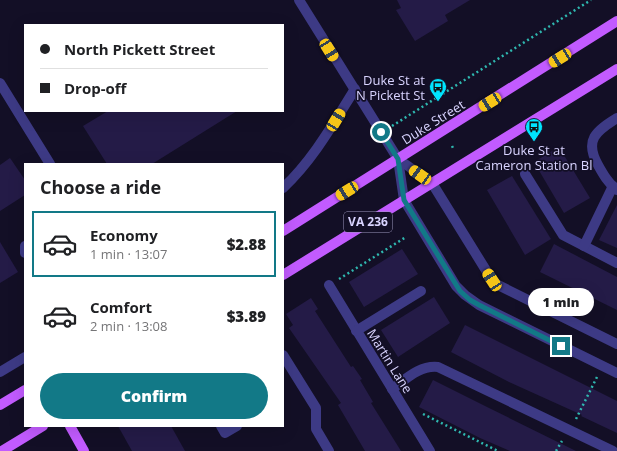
<!DOCTYPE html>
<meta charset="utf-8">
<style>
body{margin:0;font-family:"Open Sans",sans-serif;background:#f6f6f6;color:#202124;height:100vh;display:flex;flex-direction:column;font-size:15px;white-space:nowrap}
*{box-sizing:border-box;margin:0}
p{font-size:13px;color:#757577}
.icon{flex:none;width:22px;height:22px;fill:none;stroke:currentColor;stroke-width:2;stroke-linecap:round;stroke-linejoin:round}
.map{position:relative;flex:1;overflow:hidden}
.panel{position:absolute;left:24px;top:163px;width:260px;height:264px;display:flex;flex-direction:column;background:#fff;border-radius:0px;box-shadow:0 4px 16px #0002}
.panel>*{flex:none}
.banner{position:absolute;left:24px;top:24px;width:260px;height:88px;border-radius:0px;box-shadow:0 4px 16px #0002;display:grid;align-content:center;height:88px;padding:0 16px;background:#fff}
.end{position:absolute;width:18px;height:18px;margin:-9px;border:5px solid #127987;background:#fff;box-shadow:0 0 0 2px #fff}
.from{border-radius:50%}
.bubble{position:absolute;height:28px;border-radius:14px;background:#fff;box-shadow:0 4px 16px #0002;font-size:13px;font-weight:800;line-height:28px;text-align:center}
.car{position:absolute;width:12px;height:24px;margin:-12px -6px;border-radius:5px;box-shadow:0 0 3px 1px #0007;background:linear-gradient(#f5c518 24%,#345 0 40%,#f5c518 0 76%,#345 0 86%,#f5c518 0)}
.banner b{display:flex;align-items:center;gap:14px;height:38px;font-size:15px}
.banner b+b{border-top:1px solid #e0e0e0}
.banner i{width:10px;height:10px;background:#202124}
ul{padding:0;list-style:none}
li{display:flex;align-items:center;gap:12px;height:66px;margin:0 8px 6px;padding:0 8px;border:2px solid transparent;border-radius:0px}
li div{flex:1}
li b{display:block;font-size:15px}
li em{font-style:normal;font-weight:800}
li.selected{border-color:#127987}
li>.icon{width:36px;height:36px;stroke-width:1.5}
h2{padding:0 16px;font-size:18px;line-height:48px}
.action{display:flex;gap:8px;margin-top:auto;padding:8px 16px}
.action a{flex:1;height:46px;border-radius:24px;background:#127987;color:#fff;font-size:16px;font-weight:800;line-height:46px;text-align:center}
.map>svg:first-child{display:block}
.building{fill:#241b47}
.lines{fill:none;stroke-linecap:round;stroke-linejoin:round}
.path{stroke:#2fb8b0;stroke-width:2.5;stroke-dasharray:2 3;stroke-linecap:butt}
.minor{stroke:#3d3a85;stroke-width:10}
.major{stroke:#c25bff;stroke-width:10}
.route{stroke:#127987;stroke-width:5}
.labels{text-anchor:middle;stroke-width:3.5;stroke-linejoin:round;paint-order:stroke}
.shield{fill:#130f26;stroke:#9e99be;stroke-width:1}
.shield-label{font-size:12px;font-weight:bold;fill:#d9d4ff}
.poi-label{font-size:13px;fill:#d9d4ff;stroke:#130f26;text-anchor:end}
.street-label{font-size:13px;fill:#d9d4ff;stroke:#130f26}
</style>
<div class="map">
<svg width="617" height="451" viewBox="0 0 617 451">
<rect width="100%" height="100%" fill="#130f26"/>
<g class="building">
<path d="M397,0H470L445,15L448,21L415,41L396,10L401,8Z"/>
<path d="M108,111H237L152,164H107L83,126Z"/>
<path d="M559,147L590,198L564,213L534,162Z"/>
<path d="M10,158L25,180V195L0,211V165Z"/>
<path d="M512,176L551,239L525,255L487,190Z"/>
<path d="M617,205V248L599,240Z"/>
<path d="M0,242L18,272L0,283Z"/>
<path d="M554,244L617,277V310L540,272Z"/>
<path d="M402,249L418,274L364,307L349,282Z"/>
<path d="M434,297L450,323L398,357L381,330Z"/>
<path d="M311,298L318,309L315,311L351,367L353,366L362,379L360,380L373,402L371,403L401,451H365L338,405L341,403L289,328L293,325L286,314Z"/>
<path d="M465,325L617,401V433L581,416L582,415L509,382L451,352Z"/>
<path d="M433,380L487,407L576,451H510L480,438L419,407Z"/>
<path d="M118,426H171L185,451H132Z"/>
</g>
<g class="lines">
<g class="path">
<path d="M392,126L591,0"/>
<path d="M452,146L454,150"/>
<path d="M339,279L406,237"/>
<path d="M423,414L498,451"/>
<path d="M576,419L597,377"/>
<path d="M556,451L562,441"/>
</g>
<g class="minor">
<path d="M299,0L398,159L432,183L492,280L498,285L617,344"/>
<path d="M0,83L50,164"/>
<path d="M617,118C596,131 584,140 598,165C603,174 608,183 617,190"/>
<path d="M398,159L404,200L456,286L465,295L479,305L617,373"/>
<path d="M525,174L563,235L617,263"/>
<path d="M283,188C313,160 333,124 355,89"/>
<path d="M25,246V253"/>
<path d="M584,246L613,186"/>
<path d="M329,285L430,451"/>
<path d="M356,331L421,291"/>
<path d="M283,355L316,408V429L329,451"/>
<path d="M0,372L25,357"/>
<path d="M392,389C406,379 420,365 438,367L613,451"/>
<path d="M221,426L225,433L237,426"/>
</g>
<g class="major">
<path d="M283,231L617,21"/>
<path d="M283,275L617,69"/>
<path d="M0,405L25,390"/>
<path d="M70,426L84,451"/>
<path d="M2,451L43,426"/>
</g>
</g>
<g class="lines">
<path class="route" d="M381,132L398,159L404,200L460,291L470,300L479,305L561,346"/>
</g>
<defs>
<symbol id="bus-pin" viewBox="-11 -11 22 30"><path d="M0 17L-7.5 6A9.5 9.5 0 1 1 7.5 6Z" fill="#00e5ff" stroke="#130f26"/><path d="M-5-6H5V4H4V6H2V4H-2V6H-4V4H-5ZM-3.5-4V0h7V-4ZM-3.5 1.2v1.5H-2V1.2ZM2 1.2v1.5H3.5V1.2Z" fill="#111"/></symbol>
</defs>
<g fill-rule="evenodd">
<use href="#bus-pin" x="428" y="77" width="20" height="27"/>
<use href="#bus-pin" x="524" y="117" width="20" height="27"/>
</g>
<g class="labels">
<rect class="shield" x="344" y="212" width="48" height="20" rx="3"/>
<g class="shield-label">
<text x="368" y="226">VA 236</text>
</g>
<g class="poi-label">
<text x="425" y="85">Duke St at<tspan x="425" dy="15">N Pickett St</tspan></text>
<text x="534" y="155" text-anchor="middle">Duke St at<tspan x="534" dy="15">Cameron Station Bl</tspan></text>
</g>
<g class="street-label">
<text transform="translate(433 122) rotate(-32)" y="5">Duke Street</text>
<text transform="translate(390 361) rotate(58)" y="5">Martin Lane</text>
</g>
</g>
</svg>
<i class="end from" style="left:381px;top:132px"></i>
<i class="end" style="left:561px;top:346px"></i>
<div class="bubble" style="left:528px;top:288px;width:66px">1 min</div>
<i class="car" style="left:329px;top:50px;rotate:148deg"></i>
<i class="car" style="left:560px;top:58px;rotate:238deg"></i>
<i class="car" style="left:490px;top:102px;rotate:238deg"></i>
<i class="car" style="left:336px;top:120px;rotate:31deg"></i>
<i class="car" style="left:420px;top:175px;rotate:305deg"></i>
<i class="car" style="left:347px;top:191px;rotate:238deg"></i>
<i class="car" style="left:492px;top:280px;rotate:327deg"></i>
<div class="banner">
<b><i class="from"></i>North Pickett Street</b>
<b><i></i>Drop-off</b>
</div>
<section class="panel">
<h2>Choose a ride</h2>
<ul>
<li class="selected"><svg class="icon" aria-label="car" viewBox="0 0 24 24"><path d="M5 17H2v-5l4-1 3-4h7l3 4 3 1v5h-3M9 17h6M6 11h13"/><circle cx="7" cy="17" r="2"/><circle cx="17" cy="17" r="2"/></svg><div><b>Economy</b><p>1 min · 13:07</p></div><em>$2.88</em></li>
<li><svg class="icon" aria-label="car" viewBox="0 0 24 24"><path d="M5 17H2v-5l4-1 3-4h7l3 4 3 1v5h-3M9 17h6M6 11h13"/><circle cx="7" cy="17" r="2"/><circle cx="17" cy="17" r="2"/></svg><div><b>Comfort</b><p>2 min · 13:08</p></div><em>$3.89</em></li>
</ul>
<div class="action"><a>Confirm</a></div>
</section>
</div>
